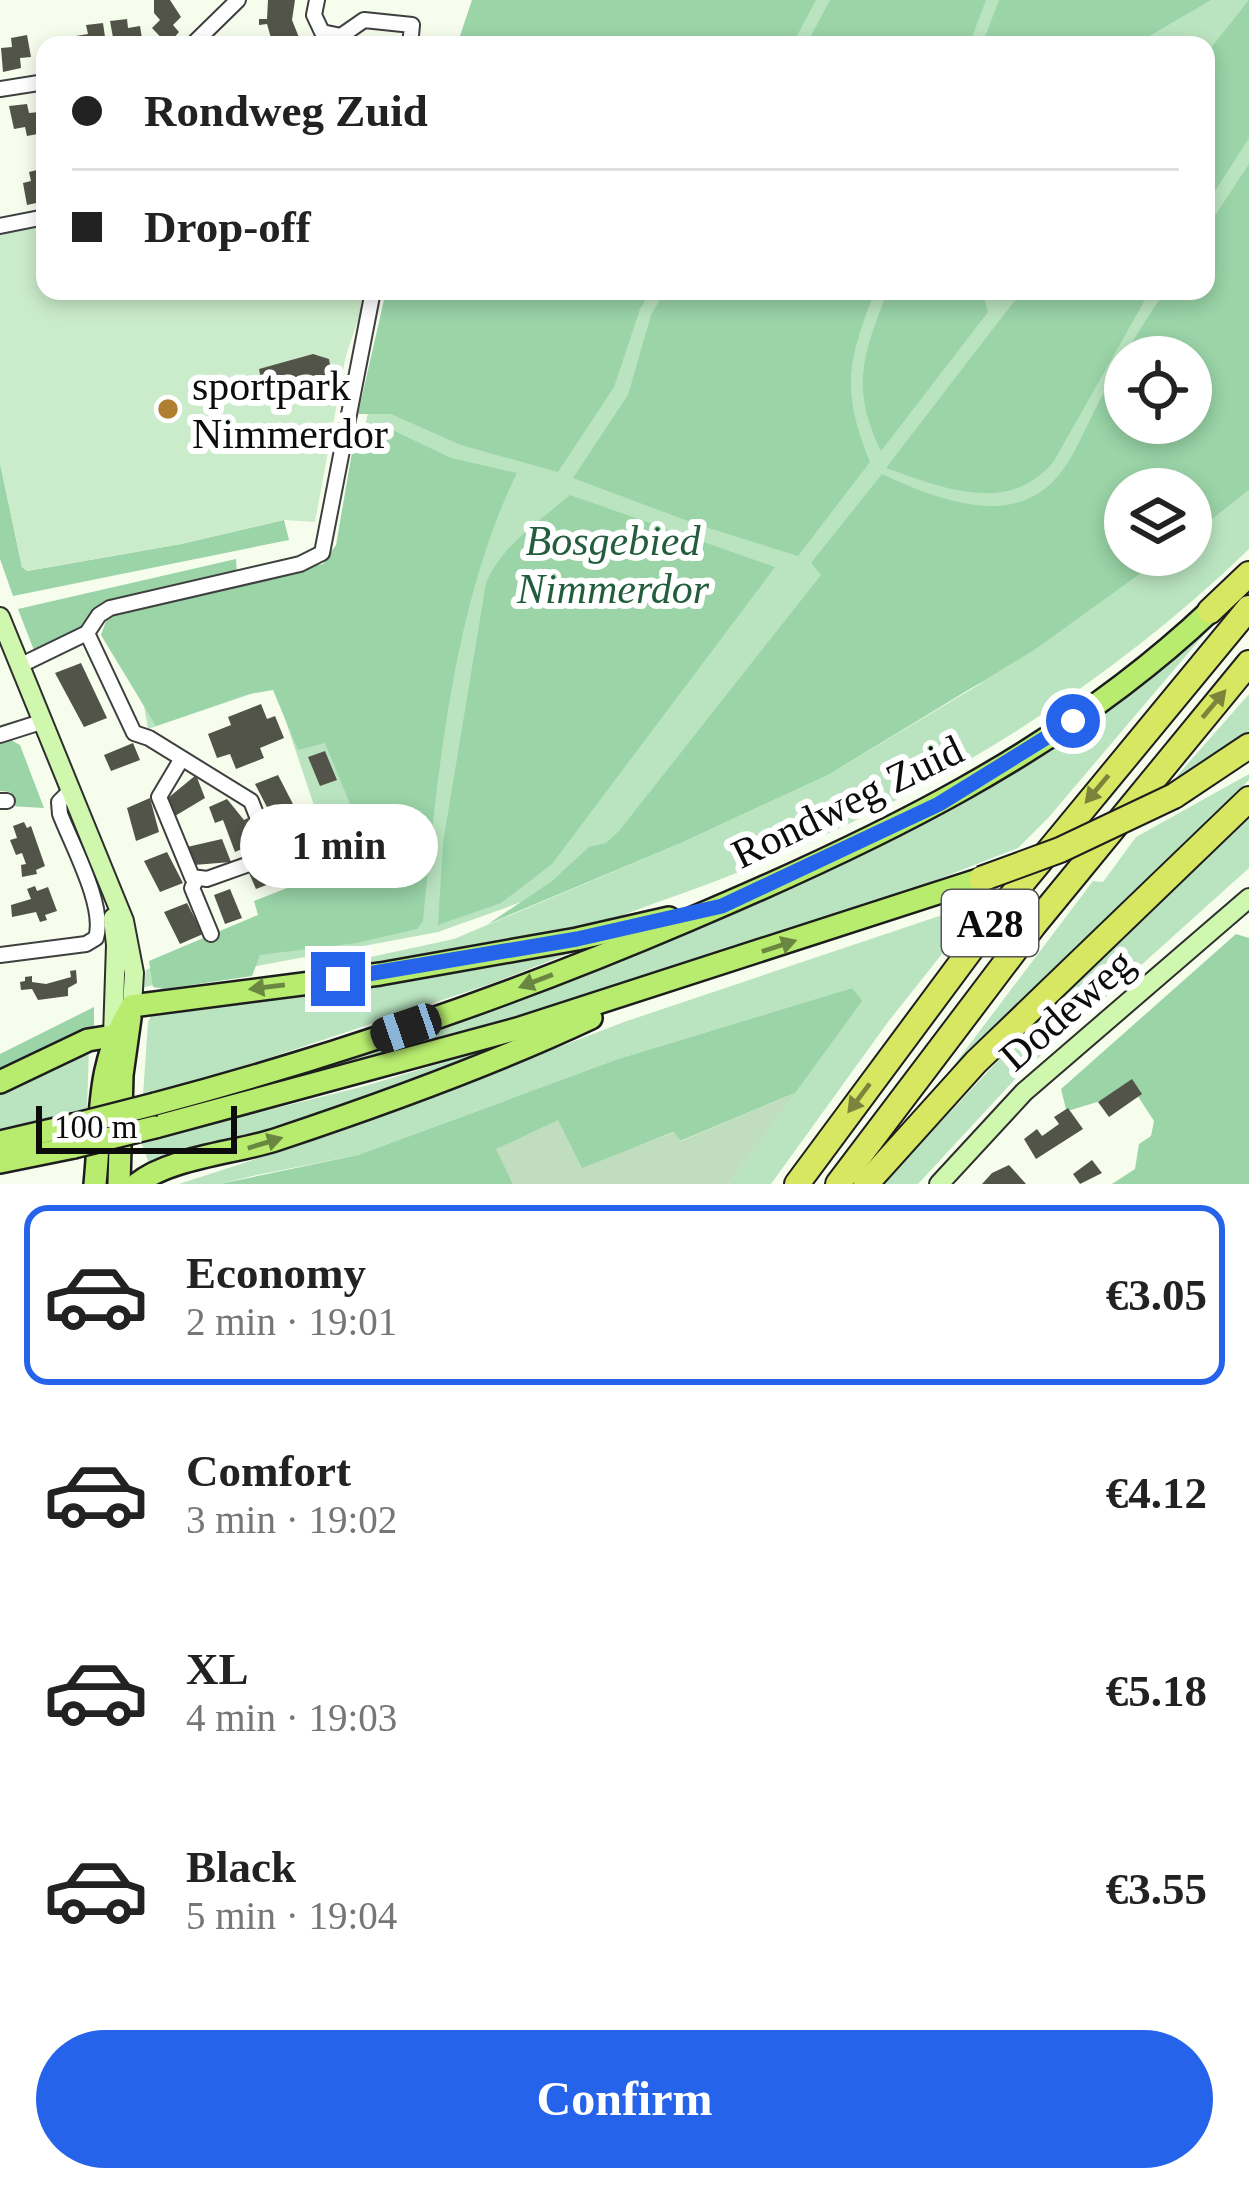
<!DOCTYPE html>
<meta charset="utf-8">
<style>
body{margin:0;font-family:"Times New Roman",serif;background:#f2f2f2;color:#222;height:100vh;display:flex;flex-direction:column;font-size:45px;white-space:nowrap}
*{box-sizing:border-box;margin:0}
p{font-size:39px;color:#767676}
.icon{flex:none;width:66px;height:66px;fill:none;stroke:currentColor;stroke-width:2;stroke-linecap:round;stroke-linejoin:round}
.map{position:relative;height:1184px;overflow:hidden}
.drawer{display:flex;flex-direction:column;background:#fff;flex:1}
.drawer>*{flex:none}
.hud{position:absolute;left:36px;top:36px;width:1179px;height:264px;border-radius:24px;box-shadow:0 6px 18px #0003;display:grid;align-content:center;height:264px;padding:0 36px;background:#fff}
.tools{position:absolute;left:1104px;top:336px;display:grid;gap:24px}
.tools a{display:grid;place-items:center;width:108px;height:108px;border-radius:50%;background:#fff;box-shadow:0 6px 18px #0003;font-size:60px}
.scale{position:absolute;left:36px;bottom:30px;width:201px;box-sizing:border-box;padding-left:12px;border:6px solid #0c0c0c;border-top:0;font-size:33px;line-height:42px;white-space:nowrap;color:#0c0c0c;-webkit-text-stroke:9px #fff;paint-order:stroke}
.end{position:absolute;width:54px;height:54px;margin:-27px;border:15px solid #2563eb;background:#fff;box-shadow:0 0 0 6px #fff}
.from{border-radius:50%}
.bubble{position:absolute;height:84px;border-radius:42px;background:#fff;box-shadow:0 6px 18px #0003;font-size:39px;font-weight:700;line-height:84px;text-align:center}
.car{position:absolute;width:36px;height:72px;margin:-36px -18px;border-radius:15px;box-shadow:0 0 9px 3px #0007;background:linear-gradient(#222 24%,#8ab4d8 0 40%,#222 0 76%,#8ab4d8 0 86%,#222 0)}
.hud b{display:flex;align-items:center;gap:42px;height:114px;font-size:45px}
.hud b+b{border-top:3px solid #e0e0e0}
.hud i{width:30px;height:30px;background:#222}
ul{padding:21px 0 0;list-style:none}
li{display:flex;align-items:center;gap:36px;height:180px;margin:0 24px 18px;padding:0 12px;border:6px solid transparent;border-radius:24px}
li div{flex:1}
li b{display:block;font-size:45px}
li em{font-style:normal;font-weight:700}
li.selected{border-color:#2563eb}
li>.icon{width:108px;height:108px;stroke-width:1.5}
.action{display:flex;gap:24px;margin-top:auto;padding:24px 36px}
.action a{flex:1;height:138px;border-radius:72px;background:#2563eb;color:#fff;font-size:48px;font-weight:700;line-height:138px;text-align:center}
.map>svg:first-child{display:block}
.green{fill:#bae4c0;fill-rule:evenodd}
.forest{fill:#9ad4a7;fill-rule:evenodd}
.cemetery{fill:#c1ddc0}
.pitch{fill:#cbeccb}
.building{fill:#535449}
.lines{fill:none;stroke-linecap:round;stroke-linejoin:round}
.street-casing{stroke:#3f3f3f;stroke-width:18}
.secondary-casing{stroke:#2e2e2e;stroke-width:22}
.primary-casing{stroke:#1d1d1d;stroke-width:26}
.highway-casing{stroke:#1d1d1d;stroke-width:28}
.street{stroke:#fff;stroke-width:14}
.secondary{stroke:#cff7ae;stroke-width:18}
.primary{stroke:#b7ec6e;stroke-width:21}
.highway{stroke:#d7e761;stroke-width:24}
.primary-bridge-casing{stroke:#1d1d1d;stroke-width:26;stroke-linecap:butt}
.highway-bridge-casing{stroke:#1d1d1d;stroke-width:28;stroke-linecap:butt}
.primary-bridge{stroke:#b7ec6e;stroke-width:21}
.highway-bridge{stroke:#d7e761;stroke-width:24}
.oneway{fill:#7c843b}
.oneway2{fill:#6a8742}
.route{stroke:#2563eb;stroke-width:15}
.poi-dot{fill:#af7e31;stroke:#fff;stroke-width:4.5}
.labels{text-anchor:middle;stroke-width:12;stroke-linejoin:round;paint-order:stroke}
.shield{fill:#fff;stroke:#555;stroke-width:3}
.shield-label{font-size:39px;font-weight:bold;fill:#0c0c0c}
.poi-label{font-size:42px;fill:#0c0c0c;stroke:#fff;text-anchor:start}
.park-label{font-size:42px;font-style:italic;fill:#235d3d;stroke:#fff}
.street-label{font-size:42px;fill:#0c0c0c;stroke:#fff}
</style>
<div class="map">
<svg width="1249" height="1184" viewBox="0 0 1249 1184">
<rect width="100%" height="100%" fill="#f6fded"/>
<g class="green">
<path d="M485,0H1249V473L1191,489H1125V555H1191V536L1249,490V549C1084,709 877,826 661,901C633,911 604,923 575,931C494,953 407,957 324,967L454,939L681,843L828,775L985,681L594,876L438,932L144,987L146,970L339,880L274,686L148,729L144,706L320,615L397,291H1206V45H473ZM1125,357H1191V423H1125Z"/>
<path d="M1218,618L1049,817L1018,848L913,889L589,996L264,1085L445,1027L577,976L960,802L1078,730Z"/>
<path d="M1249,694V734L1199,769L1176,777Z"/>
<path d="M1249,774V780L914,1118L1093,881L1103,882L1136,837Z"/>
<path d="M1249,819V868L1018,1076L918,1184H883L1051,1004Z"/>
<path d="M984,901L888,1022L771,1184H728L861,1001L852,988L618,1059L358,1155L257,1175L220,1184H179L342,1131L624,1022Z"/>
<path d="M588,946L493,983L170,1091L143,1096L148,1022L152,1014Z"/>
<path d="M523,1039L377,1099L150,1166L141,1142L365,1086Z"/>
<path d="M89,1048L87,1109L0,1134V1088Z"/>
</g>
<g class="forest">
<path d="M472,0H816L792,45H457Z"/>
<path d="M830,0H986L969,45H806Z"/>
<path d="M999,0H1211L1134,45H982Z"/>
<path d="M1249,0V138L1206,205V54Z"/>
<path d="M1249,164V490L1191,536V489H1125V555H1166L1034,650L828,775L681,843L488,924L551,882L589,847L606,843L619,831L821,575L811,563L882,474C938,500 1017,532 1062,471C1077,451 1086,426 1098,404C1117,365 1141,327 1165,291H1206V229ZM1125,357H1191V423H1125Z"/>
<path d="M386,291H651L640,309L614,387L558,472L461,445L391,414H358Z"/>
<path d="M665,291H875C847,363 841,390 870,462L798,556L696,524L573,478L628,395L651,315Z"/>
<path d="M888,291H982L988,312L881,451C850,388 863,353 888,291Z"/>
<path d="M1022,291H1150L1054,461C1009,516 943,488 886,468Z"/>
<path d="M386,427L451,458L517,473C453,603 437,776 423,921L417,929L356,943L260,955L252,976L164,989L153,987L149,961L258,915L254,901L333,870L321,817L350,804L325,743L298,750L273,690L249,694L156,726L101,635L106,621L116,614L323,564L336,545L355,435Z"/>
<path d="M0,463L22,567L27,571L181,544L284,520L289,540L13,596L0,559Z"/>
<path d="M570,495L775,567L552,864L501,903L438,925L443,843L486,583C502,545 540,521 570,495Z"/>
<path d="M236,559L237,573L111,602L82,631L35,653L18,609Z"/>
<path d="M9,739L20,745L44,808L10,806L11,792L0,791V742Z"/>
<path d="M1236,934L1249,938V1184H1112L1135,1169L1139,1144L1151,1136L1154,1121L1130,1084L1107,1099L1071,1110L1066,1109L1061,1089Z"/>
<path d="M852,988L862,1001L795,1093L680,1141L673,1132L582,1169L497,1149L513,1184H220L358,1155L618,1059Z"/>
<path d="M94,1007V1028L0,1074V1054Z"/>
</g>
<path class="cemetery" d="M795,1093L728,1184H513L496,1149L558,1120L582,1168L674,1132L681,1141Z"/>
<path class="pitch" d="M45,223V291H368L346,355L315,522L284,520L181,544L27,571L22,567L0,463V233Z"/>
<g class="building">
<path d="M154,0H170L181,17L173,25L179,32L168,45L152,28L160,20L154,13Z"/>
<path d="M268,0H295L292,20L302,45H264L263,41L271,38L267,24L259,25V19H267Z"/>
<path d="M127,19L128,28L140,26L143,45L114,43L110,21Z"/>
<path d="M103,23L106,44L78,45L76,36L88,34L86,25Z"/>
<path d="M27,35L31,57L20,58L21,68L3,72L1,48L12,47L11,38Z"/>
<path d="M27,104L29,113L40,112L43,133L27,136L25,127L14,129L9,106Z"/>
<path d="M41,169L45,188L38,189L41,202L27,205L23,183L31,181L29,172Z"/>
<path d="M313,354L329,359L335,394L333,406L309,403L306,388L264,395L259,369Z"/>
<path d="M81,663L107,718L84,727L55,673Z"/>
<path d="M261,704L267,719L275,716L284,738L260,748L264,758L236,769L230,754L217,758L208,734L231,725L228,717Z"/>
<path d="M133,743L140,760L111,771L104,755Z"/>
<path d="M325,751L337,780L320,786L308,757Z"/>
<path d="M196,775L205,798L175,816L168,798Z"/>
<path d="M278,775L294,806L271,815L255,784Z"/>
<path d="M150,798L159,832L136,841L127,808Z"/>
<path d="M227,799L244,820L248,818L258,842L235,852L223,820L215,823L209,807Z"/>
<path d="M305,813L312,829L282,841L276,824Z"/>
<path d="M24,822L27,828L31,826L45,866L36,870L37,874L22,877L21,865L26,864L22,853L16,855L10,840L17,838L13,826Z"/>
<path d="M222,839L231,862L194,865L187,847Z"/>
<path d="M324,846L330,863L301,874L294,857Z"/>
<path d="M167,852L183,883L160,892L144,861Z"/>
<path d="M278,861L285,878L256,889L249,873Z"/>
<path d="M35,886L37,891L48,887L57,911L45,915L47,920L40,922L36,912L12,917L11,905L31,899L27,889Z"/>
<path d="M230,889L242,918L225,924L214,895Z"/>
<path d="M187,903L203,934L180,944L164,912Z"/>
<path d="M76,970L77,983L68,988V996L38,1000L32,989L21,990L20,982L25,981V977L32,976V982L46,984L71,977L70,971Z"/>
<path d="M1132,1079L1142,1094L1109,1117L1098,1102Z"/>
<path d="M1068,1108L1083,1129L1036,1159L1024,1139L1037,1129L1042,1136L1045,1134L1059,1124L1054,1117Z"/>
<path d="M1092,1160L1102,1173L1080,1184L1073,1174Z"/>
<path d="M1009,1165L1026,1184H982L992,1173Z"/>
</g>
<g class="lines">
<defs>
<g id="street">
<path d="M317,0L314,15L322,32L341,36L364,20L412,25L410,45"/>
<path d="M192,45L238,0"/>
<path d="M0,89L45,82"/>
<path d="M0,226L45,217"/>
<path d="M87,633L134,733L149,738L251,801L270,850L266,858L207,879L192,877L159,797L181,760"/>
<path d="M19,666L87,633L99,615L110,608L300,564L322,553L373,291"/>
<path d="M0,735L41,722"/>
<path d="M0,801H7"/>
<path d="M269,853L279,855L320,839"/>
<path d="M196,880L192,888L211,934"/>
<path d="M0,955L86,944L96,938C106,907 72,845 60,814L59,802L71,790"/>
</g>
<g id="secondary">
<path d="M0,617L124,921L134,973L132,1006"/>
<path d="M113,918L116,945L113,1036"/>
<path d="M939,1184L1024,1092L1249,898"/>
</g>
<g id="primary">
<path d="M0,1082L88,1040L113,1036"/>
<path d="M155,1104C337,1056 515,994 688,920C875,841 1061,752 1210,611"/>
<path d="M155,1127L517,1029L981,879"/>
<path d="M0,1142L73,1125"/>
<path d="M0,1162L74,1147"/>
<path d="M95,1184C102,1116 95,1066 132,1006L380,974L577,939L669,918"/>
<path d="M119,1184L122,1075L130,1018"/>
<path d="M137,1184C170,1157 237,1153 278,1139C383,1104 491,1065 591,1018"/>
</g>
<g id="highway">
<path d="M1210,611L1249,574"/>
<path d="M1174,796L1249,746"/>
<path d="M797,1184L1004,905L1249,608"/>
<path d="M838,1184L1034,925L1249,663"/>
<path d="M866,1184L976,1062L1249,799"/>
</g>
</defs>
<use href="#street" class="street-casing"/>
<use href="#secondary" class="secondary-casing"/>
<use href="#primary" class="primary-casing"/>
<use href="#highway" class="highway-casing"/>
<use href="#street" class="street"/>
<use href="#secondary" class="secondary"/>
<use href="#primary" class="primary"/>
<use href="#highway" class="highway"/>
<defs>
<g id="primary-bridge">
<path d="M73,1125L155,1104"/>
<path d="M74,1147L155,1127"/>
</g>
<path id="highway-bridge" d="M981,879L1060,850L1174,796"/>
</defs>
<use href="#primary-bridge" class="primary-bridge-casing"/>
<use href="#highway-bridge" class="highway-bridge-casing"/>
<use href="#primary-bridge" class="primary-bridge"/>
<use href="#highway-bridge" class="highway-bridge"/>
</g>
<defs><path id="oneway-solid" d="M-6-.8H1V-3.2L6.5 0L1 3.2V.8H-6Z" transform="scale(3)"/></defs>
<g class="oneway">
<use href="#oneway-solid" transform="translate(1214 704) rotate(-50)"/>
<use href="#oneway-solid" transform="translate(1097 789) rotate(130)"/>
<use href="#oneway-solid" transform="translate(859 1098) rotate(127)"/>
</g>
<g class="oneway2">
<use href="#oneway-solid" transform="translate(779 946) rotate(-18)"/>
<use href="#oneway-solid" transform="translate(536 981) rotate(159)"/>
<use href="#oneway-solid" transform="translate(267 987) rotate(173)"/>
<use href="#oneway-solid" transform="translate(265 1143) rotate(-17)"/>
</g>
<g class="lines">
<path class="route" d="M338,979L577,939L722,906L939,804L1073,721"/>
</g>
<circle class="poi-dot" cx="168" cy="409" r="12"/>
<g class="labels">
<rect class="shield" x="942" y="890" width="96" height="66" rx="9"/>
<g class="shield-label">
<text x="990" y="937">A28</text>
</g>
<g class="poi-label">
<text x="192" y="400">sportpark<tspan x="192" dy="48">Nimmerdor</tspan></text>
</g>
<g class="park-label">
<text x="613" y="555">Bosgebied<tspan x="613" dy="48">Nimmerdor</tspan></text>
</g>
<g class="street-label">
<text transform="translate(847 801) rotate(-26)" y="15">Rondweg Zuid</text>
<text transform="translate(1066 1009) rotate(-41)" y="15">Dodeweg</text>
</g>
</g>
</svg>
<div class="tools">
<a><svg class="icon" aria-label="locate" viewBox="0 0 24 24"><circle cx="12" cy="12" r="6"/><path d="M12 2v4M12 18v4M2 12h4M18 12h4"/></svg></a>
<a><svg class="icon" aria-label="layers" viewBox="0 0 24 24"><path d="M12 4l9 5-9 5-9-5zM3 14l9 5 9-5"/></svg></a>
</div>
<div class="scale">100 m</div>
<i class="end from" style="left:1073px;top:721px"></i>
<i class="end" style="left:338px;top:979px"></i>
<div class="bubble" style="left:240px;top:804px;width:198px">1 min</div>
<i class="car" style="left:406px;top:1028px;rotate:251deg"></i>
<div class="hud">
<b><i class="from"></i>Rondweg Zuid</b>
<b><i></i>Drop-off</b>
</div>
</div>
<section class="drawer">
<ul>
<li class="selected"><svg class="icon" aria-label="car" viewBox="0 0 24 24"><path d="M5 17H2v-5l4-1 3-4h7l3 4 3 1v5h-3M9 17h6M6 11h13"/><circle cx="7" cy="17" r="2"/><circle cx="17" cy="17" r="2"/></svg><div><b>Economy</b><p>2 min · 19:01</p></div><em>€3.05</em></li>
<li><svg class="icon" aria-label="car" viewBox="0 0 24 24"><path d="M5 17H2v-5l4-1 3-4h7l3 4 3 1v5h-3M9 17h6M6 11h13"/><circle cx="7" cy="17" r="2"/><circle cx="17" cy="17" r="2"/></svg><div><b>Comfort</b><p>3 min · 19:02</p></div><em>€4.12</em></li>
<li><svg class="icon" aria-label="car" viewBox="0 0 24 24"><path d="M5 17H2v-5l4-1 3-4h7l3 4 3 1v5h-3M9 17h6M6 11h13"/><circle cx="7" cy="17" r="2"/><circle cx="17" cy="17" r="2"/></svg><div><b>XL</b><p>4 min · 19:03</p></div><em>€5.18</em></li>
<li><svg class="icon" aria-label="car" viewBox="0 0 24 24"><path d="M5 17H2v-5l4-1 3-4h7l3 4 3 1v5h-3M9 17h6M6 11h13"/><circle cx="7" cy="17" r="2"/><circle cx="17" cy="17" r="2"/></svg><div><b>Black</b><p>5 min · 19:04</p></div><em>€3.55</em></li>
</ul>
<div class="action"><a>Confirm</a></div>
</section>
